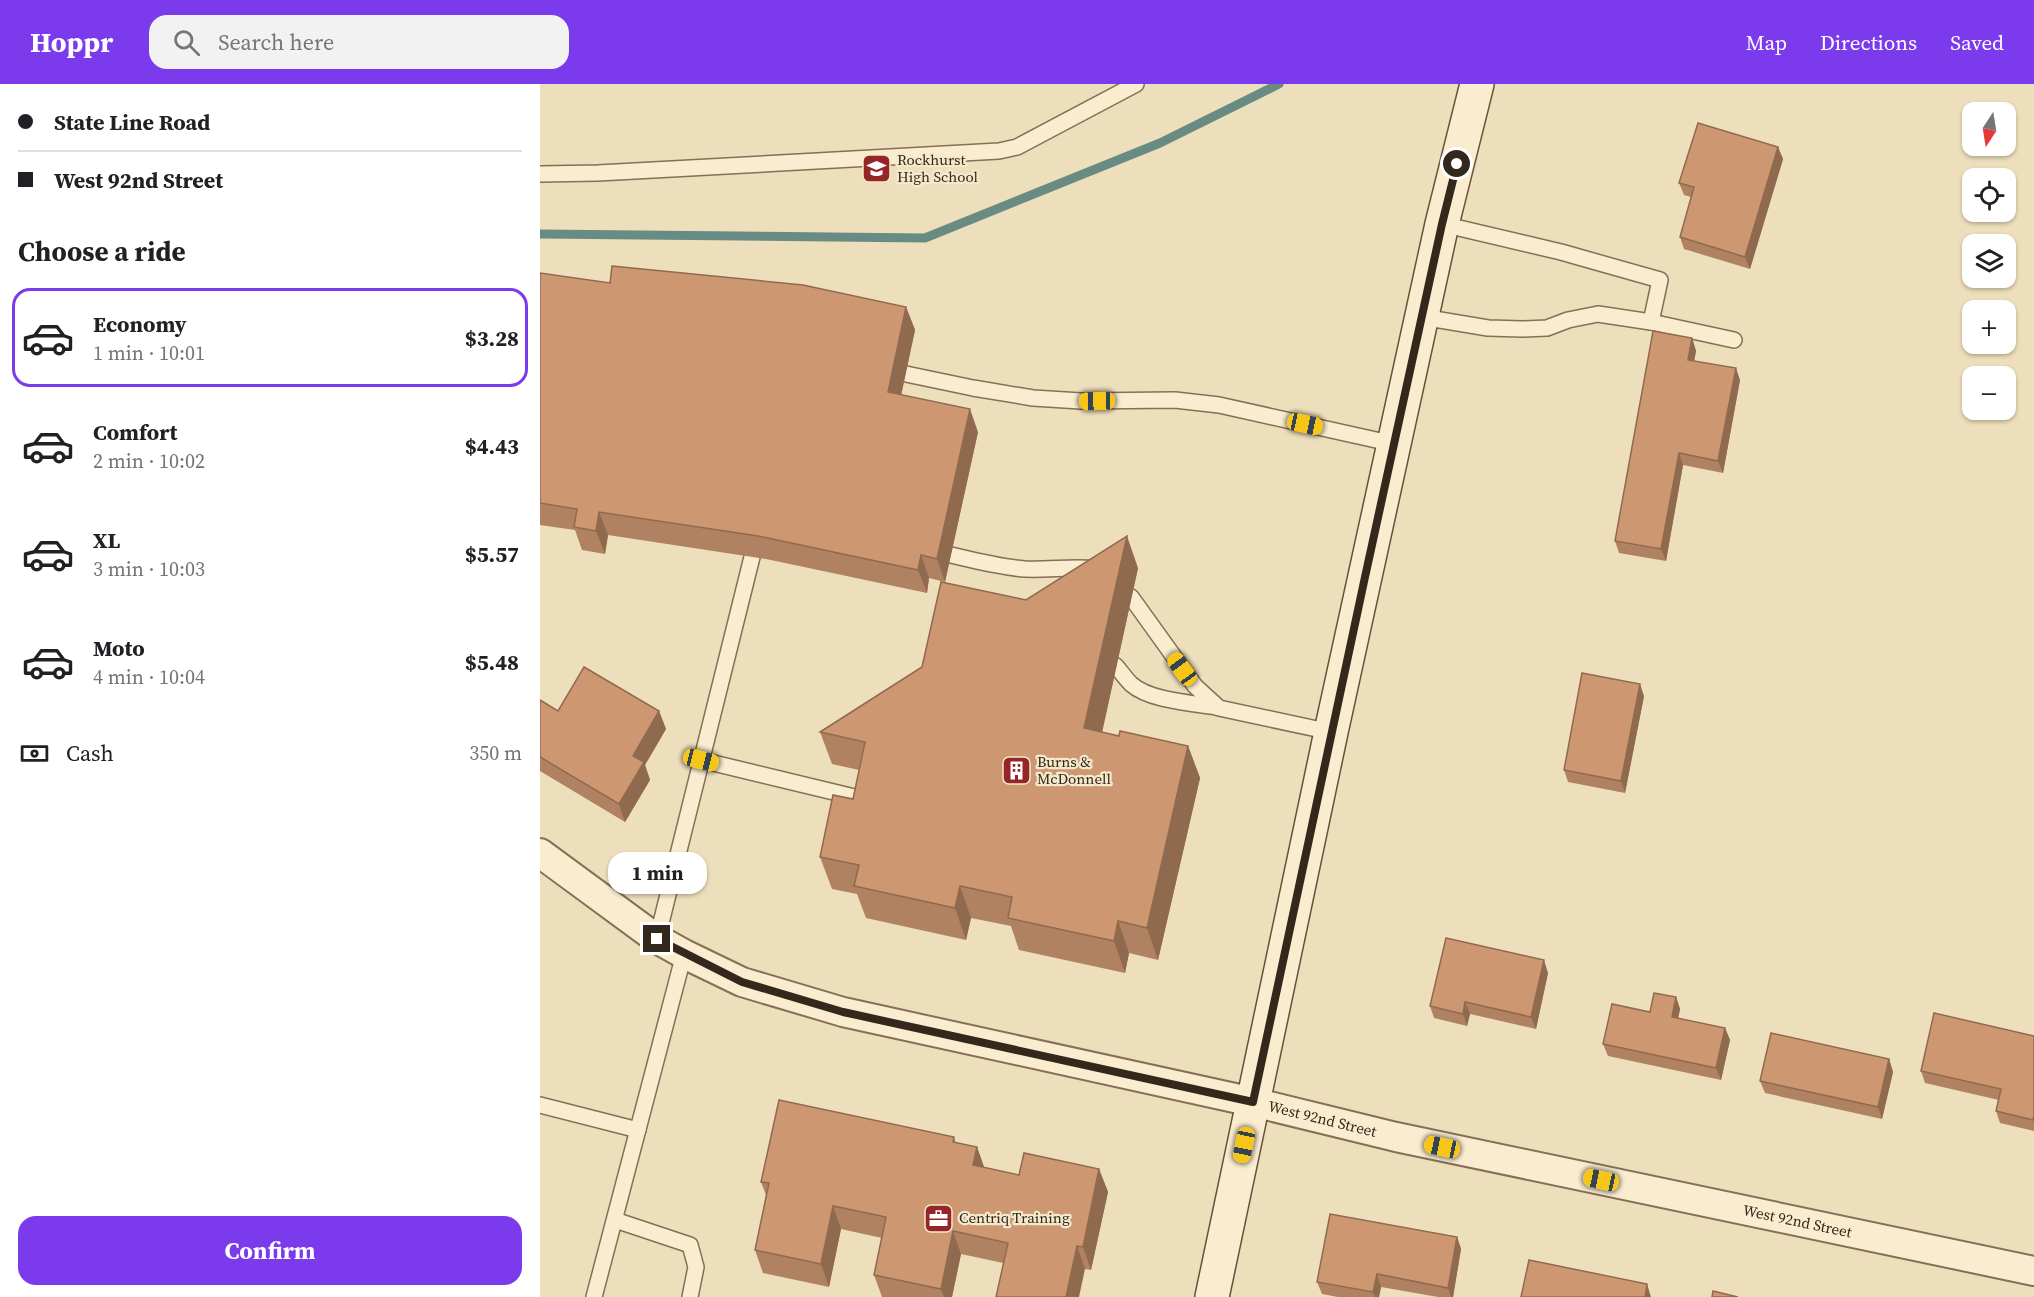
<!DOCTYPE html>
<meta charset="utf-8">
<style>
body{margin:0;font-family:"Source Serif 4",serif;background:#f2f2f2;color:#202124;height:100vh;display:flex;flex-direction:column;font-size:22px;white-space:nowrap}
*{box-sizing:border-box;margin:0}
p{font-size:20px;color:#757577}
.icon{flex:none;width:33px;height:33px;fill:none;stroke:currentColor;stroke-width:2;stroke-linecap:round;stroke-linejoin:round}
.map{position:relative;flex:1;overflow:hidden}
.side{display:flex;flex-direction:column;background:#fff;width:540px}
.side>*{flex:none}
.top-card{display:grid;align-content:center;height:132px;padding:0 18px;background:#fff}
.needle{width:39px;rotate:192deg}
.fabs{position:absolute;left:1422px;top:18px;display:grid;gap:12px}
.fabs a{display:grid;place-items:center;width:54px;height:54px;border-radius:12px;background:#fff;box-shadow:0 2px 4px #0004;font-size:30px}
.end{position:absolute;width:27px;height:27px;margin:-14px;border:8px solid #34271b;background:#fff;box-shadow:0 0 0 3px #fff}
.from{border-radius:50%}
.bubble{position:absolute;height:42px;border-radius:18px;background:#fff;box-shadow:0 2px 4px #0004;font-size:20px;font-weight:700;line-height:42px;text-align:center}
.car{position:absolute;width:18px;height:36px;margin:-18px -9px;border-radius:8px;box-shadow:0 0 4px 2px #0007;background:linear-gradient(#f5c518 24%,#345 0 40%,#f5c518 0 76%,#345 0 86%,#f5c518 0)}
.top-card b{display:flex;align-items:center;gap:21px;height:57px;font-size:22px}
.top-card b+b{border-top:2px solid #e0e0e0}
.top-card i{width:15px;height:15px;background:#202124}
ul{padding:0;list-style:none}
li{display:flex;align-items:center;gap:18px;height:99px;margin:0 12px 9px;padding:0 6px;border:3px solid transparent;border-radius:18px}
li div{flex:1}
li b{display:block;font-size:22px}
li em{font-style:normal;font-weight:700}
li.current{border-color:#7c3aed}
li>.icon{width:54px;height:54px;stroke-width:1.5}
h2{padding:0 18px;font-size:27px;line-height:72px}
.pay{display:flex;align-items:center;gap:15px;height:66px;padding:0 18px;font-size:22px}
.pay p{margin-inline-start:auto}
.primary-button{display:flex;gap:12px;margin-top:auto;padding:12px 18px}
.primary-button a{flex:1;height:69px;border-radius:18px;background:#7c3aed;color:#fff;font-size:24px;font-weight:700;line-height:69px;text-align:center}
header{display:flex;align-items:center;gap:36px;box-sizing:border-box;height:84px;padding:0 30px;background:#7c3aed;color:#fff}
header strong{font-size:28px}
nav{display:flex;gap:33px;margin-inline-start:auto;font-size:21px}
.search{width:420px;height:54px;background:#f2f2f2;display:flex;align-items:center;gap:15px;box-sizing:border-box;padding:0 21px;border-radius:18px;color:#757577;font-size:22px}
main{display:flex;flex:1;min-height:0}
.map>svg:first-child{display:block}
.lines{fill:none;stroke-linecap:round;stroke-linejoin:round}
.stream{stroke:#688c83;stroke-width:9}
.service-casing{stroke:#856f56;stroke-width:18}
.minor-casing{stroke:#856f56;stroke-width:32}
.secondary-casing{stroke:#675039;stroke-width:36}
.service{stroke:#f9eccf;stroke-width:15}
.minor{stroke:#f9eccf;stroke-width:28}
.secondary{stroke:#f9eccf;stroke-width:33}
.wall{fill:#b08261}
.shaded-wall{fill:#906a4f}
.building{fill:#cd9771;stroke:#906a4f;stroke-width:1.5}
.route{stroke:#34271b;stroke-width:8}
.labels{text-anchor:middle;stroke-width:4.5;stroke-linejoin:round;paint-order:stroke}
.poi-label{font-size:15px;fill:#34271b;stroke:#f5e9cc;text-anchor:start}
.street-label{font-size:15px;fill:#34271b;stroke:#f5e9cc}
</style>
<header>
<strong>Hoppr</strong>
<div class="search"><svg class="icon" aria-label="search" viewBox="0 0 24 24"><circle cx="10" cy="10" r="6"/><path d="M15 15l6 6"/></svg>Search here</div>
<nav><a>Map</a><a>Directions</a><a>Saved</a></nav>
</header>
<main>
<section class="side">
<div class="top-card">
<b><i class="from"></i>State Line Road</b>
<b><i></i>West 92nd Street</b>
</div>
<h2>Choose a ride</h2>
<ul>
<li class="current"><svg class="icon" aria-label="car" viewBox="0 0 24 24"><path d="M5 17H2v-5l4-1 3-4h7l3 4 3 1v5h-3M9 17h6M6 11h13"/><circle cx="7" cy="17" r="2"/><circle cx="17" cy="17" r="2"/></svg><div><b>Economy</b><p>1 min · 10:01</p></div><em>$3.28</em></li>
<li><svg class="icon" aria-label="car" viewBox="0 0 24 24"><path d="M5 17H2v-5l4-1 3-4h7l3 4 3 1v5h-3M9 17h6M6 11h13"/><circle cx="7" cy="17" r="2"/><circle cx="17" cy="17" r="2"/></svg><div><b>Comfort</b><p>2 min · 10:02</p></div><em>$4.43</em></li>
<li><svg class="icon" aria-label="car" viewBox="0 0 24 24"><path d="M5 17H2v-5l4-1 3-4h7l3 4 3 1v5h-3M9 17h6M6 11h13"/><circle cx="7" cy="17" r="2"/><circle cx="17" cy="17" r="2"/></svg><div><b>XL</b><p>3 min · 10:03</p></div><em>$5.57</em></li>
<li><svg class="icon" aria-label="car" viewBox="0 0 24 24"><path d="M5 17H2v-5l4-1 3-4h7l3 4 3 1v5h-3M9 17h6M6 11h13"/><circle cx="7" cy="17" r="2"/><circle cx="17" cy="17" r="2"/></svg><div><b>Moto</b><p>4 min · 10:04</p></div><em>$5.48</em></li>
</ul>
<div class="pay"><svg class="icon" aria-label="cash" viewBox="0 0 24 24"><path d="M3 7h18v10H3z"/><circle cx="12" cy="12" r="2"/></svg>Cash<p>350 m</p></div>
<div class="primary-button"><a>Confirm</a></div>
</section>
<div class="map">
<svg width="1494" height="1213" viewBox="0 0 1494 1213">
<rect width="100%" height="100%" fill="#eedfbc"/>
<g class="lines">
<path class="stream" d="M0,150L385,154L620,59L739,0"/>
<defs>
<g id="service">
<path d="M0,90L58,89L459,67L477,63L596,0"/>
<path d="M882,233L948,244L982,245L1007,244L1028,236L1058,230L1111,238L1120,196L1021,168L902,140"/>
<path d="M1111,238L1194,256"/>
<path d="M366,290L433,304L493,314L541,317L635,316L679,321L854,360"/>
<path d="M393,467C422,473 455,483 485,485C510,486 534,482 559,485"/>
<path d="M591,513L655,602L679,624L791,648"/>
<path d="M576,582C581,588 586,595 591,600C610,617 653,619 677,623"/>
<path d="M161,676L331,717"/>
<path d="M117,855L212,473"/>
<path d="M0,1021L98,1046"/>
<path d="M75,1136L150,1161L156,1183L150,1213"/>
<path d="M54,1213L144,870"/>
</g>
<g id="minor">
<path id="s1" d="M0,769L117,855L144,870L202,898L303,928L713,1018L856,1053L1494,1187"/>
</g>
<path id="secondary" d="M672,1213L791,648L902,140L937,0"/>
</defs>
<use href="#service" class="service-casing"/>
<use href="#minor" class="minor-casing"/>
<use href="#secondary" class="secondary-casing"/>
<use href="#service" class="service"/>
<use href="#minor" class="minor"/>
<use href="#secondary" class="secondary"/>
</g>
<g class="wall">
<path d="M1238,63L1243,75L1210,185L1144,165L1140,153L1151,113L1144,111L1139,99Z"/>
<path d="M0,189L70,199L366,223L375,246L361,310L438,348L405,498L389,494L387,509L226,475L68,451L65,470L42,466L35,446L0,441Z"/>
<path d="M1152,254L1156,267L1154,277L1200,296L1183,389L1143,381L1126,477L1079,469L1075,457Z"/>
<path d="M598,484L562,648L579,652L648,662L660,694L618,876L589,869L585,889L479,866L471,842L431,834L426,856L326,834L317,810L292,805L280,773L313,715L319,686L292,680L280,648L486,516Z"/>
<path d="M1104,612L1085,709L1028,698L1024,686Z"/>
<path d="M0,616L18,627H119L126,645L105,681L110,696L85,738L0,687Z"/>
<path d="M1008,889L996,945L930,930L927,942L894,934L890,922Z"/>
<path d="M1136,913L1140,925L1138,934L1185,944L1190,956L1181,996L1068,972L1063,960L1110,928Z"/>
<path d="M1494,952V1047L1460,1039L1456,1027L1459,1016L1385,999L1381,987Z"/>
<path d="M1349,975L1353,988L1342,1035L1225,1009L1220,997Z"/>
<path d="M414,1053L416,1059L437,1063L444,1083L479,1091L559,1085L568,1108L551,1186L545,1185L463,1179L421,1170L412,1213H342L334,1191L342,1154L301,1145L289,1203L223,1189L215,1166L226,1111L221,1098Z"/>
<path d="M917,1153L921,1165L913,1213H898L841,1203L839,1213H798L782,1210L777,1198Z"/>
</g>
<g class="shaded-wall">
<path d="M1238,63L1243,75L1210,185L1205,173Z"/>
<path d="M366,223L375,246L357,331L348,308Z"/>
<path d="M1152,254L1156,267L1152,288L1148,276Z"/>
<path d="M1196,284L1200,296L1183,389L1178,377Z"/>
<path d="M430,325L438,348L405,498L397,475Z"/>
<path d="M1139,369L1143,381L1126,477L1121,465Z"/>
<path d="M59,428L68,451L65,470L56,447Z"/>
<path d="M587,452L598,484L556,676L544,644Z"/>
<path d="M381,471L389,494L387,509L378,486Z"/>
<path d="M1100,600L1104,612L1085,709L1081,697Z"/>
<path d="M119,627L126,645L105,681L110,696L85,738L79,720L93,672Z"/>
<path d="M648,662L660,694L618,876L607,844Z"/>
<path d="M420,802L431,834L426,856L415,824Z"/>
<path d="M578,837L589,869L585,889L574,857Z"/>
<path d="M1004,876L1008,889L996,945L991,933Z"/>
<path d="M1136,913L1140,925L1136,945L1132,933Z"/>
<path d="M925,918L930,930L927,942L923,930Z"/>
<path d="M1185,944L1190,956L1181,996L1176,984Z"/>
<path d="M1349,975L1353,988L1342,1035L1338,1023Z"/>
<path d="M437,1063L445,1086L433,1081Z"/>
<path d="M559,1085L568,1108L551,1186L543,1163Z"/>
<path d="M293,1122L301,1145L289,1203L281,1180Z"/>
<path d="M413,1147L421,1170L412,1213H404L401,1205Z"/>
<path d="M917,1153L921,1165L913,1213H911L908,1204Z"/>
<path d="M537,1162L545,1185L539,1213H526Z"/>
<path d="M837,1190L841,1203L839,1213H835L833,1208Z"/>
<path d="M1107,1200L1111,1213H1105Z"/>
</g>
<g class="building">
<path d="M1158,39L1238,63L1205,173L1140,153L1154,103L1139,99Z"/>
<path d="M72,182L263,201L366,223L348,308L430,325L397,475L381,471L378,486L218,452L59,428L56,447L34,443L37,425L0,419V189L70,199Z"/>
<path d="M1113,247L1152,254L1148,276L1196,284L1178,377L1139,369L1121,465L1075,457Z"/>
<path d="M587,452L544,644L579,652L580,647L648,662L607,844L578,837L574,857L468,834L472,813L420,802L415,824L314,802L319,781L280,773L293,711L313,715L325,658L280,648L382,583L401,498L486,516Z"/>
<path d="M44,583L119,627L93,672L104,678L79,720L0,673V616L18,627Z"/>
<path d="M1042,589L1100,600L1081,697L1024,686Z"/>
<path d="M906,854L1004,876L991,933L925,918L923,930L890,922Z"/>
<path d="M1114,909L1136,913L1132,933L1185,944L1176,984L1063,960L1072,920L1110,928Z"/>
<path d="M1394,929L1494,952V1032L1493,1036L1456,1027L1461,1005L1381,987Z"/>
<path d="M1231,949L1349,975L1338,1023L1220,997Z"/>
<path d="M239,1016L414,1053L413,1058L437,1063L433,1081L479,1091L484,1069L559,1085L543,1163L537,1162L526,1213H456L468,1159L413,1147L401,1205L334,1191L346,1133L293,1122L281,1180L215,1166L229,1099L221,1098Z"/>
<path d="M790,1130L917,1153L908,1204L837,1190L833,1208L777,1198Z"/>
<path d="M989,1176L1107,1200L1105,1213H981Z"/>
<path d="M1173,1207L1198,1213H1172Z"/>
</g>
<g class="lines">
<path class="route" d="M117,855L202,898L303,928L713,1018L825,493L902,140L917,80"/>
</g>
<defs>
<symbol id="school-square" viewBox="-11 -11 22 22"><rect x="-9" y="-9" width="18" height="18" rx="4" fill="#952527" stroke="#f5e9cc"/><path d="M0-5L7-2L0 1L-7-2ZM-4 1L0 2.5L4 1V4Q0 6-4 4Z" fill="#fff"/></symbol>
<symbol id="building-square" viewBox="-11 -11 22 22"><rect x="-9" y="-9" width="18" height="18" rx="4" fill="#952527" stroke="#f5e9cc"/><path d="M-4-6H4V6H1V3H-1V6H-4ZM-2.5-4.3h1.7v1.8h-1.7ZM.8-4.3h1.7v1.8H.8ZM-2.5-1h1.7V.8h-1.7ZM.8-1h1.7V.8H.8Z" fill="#fff"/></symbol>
<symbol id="office-square" viewBox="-11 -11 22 22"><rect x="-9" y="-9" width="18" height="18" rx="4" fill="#952527" stroke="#f5e9cc"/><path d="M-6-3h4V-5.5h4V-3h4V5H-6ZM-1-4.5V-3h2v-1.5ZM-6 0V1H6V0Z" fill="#fff"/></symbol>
</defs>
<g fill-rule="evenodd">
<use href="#school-square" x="320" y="68" width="33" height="33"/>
<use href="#building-square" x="460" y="670" width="33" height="33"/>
<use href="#office-square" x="382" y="1118" width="33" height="33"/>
</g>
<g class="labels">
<g class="poi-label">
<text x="357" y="81">Rockhurst<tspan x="357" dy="17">High School</tspan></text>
<text x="497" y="683">Burns &amp;<tspan x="497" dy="17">McDonnell</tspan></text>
<text x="419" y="1139">Centriq Training</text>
</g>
<g class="street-label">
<text dy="5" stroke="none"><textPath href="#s1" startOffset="837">West 92nd Street</textPath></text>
<text dy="5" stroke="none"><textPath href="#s1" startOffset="1323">West 92nd Street</textPath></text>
</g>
</g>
</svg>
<div class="fabs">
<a><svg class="needle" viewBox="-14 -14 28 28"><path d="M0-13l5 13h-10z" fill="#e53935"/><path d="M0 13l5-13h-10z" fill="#757577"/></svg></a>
<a><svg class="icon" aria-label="locate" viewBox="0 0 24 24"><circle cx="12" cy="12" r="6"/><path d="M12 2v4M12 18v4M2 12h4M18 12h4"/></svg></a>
<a><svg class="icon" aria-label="layers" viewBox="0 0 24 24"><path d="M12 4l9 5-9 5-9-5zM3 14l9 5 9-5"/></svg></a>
<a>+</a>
<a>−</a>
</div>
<i class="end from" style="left:917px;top:80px"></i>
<i class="end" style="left:117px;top:855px"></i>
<div class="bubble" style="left:68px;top:768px;width:99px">1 min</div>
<i class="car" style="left:557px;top:317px;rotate:269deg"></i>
<i class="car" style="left:765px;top:340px;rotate:102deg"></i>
<i class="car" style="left:642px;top:585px;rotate:324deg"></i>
<i class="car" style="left:161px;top:676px;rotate:104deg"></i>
<i class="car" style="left:704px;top:1061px;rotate:192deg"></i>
<i class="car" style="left:902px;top:1063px;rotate:282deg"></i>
<i class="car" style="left:1061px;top:1096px;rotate:282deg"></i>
</div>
</main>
